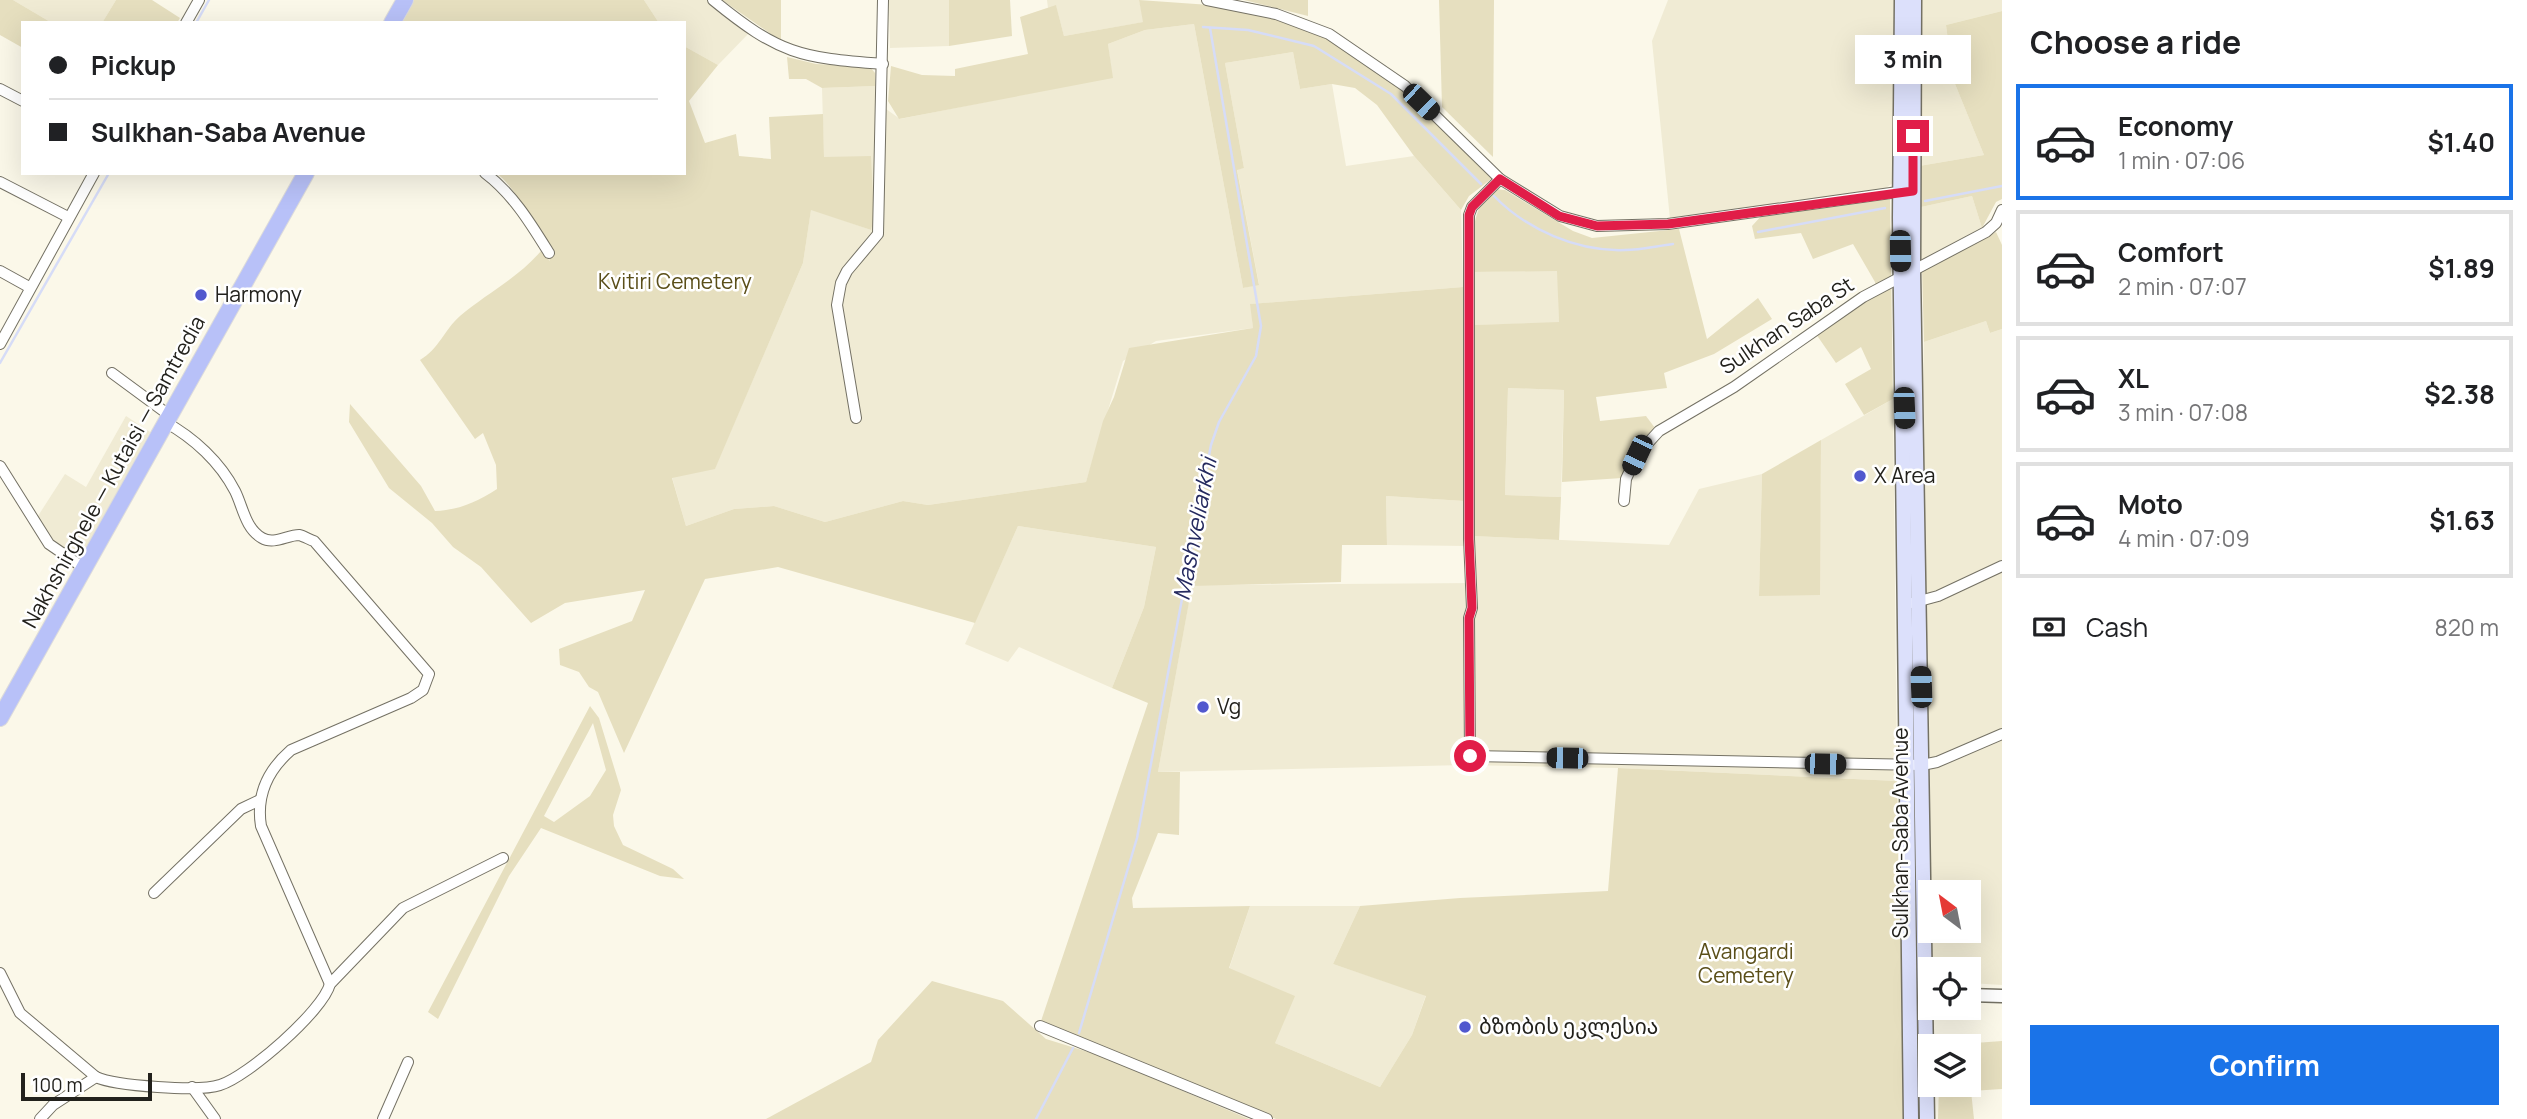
<!DOCTYPE html>
<meta charset="utf-8">
<style>
body{margin:0;font-family:Manrope,"Noto Sans Georgian",sans-serif;background:#f6f6f6;color:#202124;height:100vh;display:flex;flex-direction:column;font-size:26px;white-space:nowrap}
*{box-sizing:border-box;margin:0}
p{font-size:23px;color:#757577}
.icon{flex:none;width:38px;height:38px;fill:none;stroke:currentColor;stroke-width:2;stroke-linecap:round;stroke-linejoin:round}
.map{position:relative;flex:1;overflow:hidden}
.side{display:flex;flex-direction:column;background:#fff;width:525px}
.side>*{flex:none}
.top-card{position:absolute;left:21px;top:21px;width:665px;height:154px;border-radius:0px;box-shadow:0 7px 28px #0002;display:grid;align-content:center;height:154px;padding:0 28px;background:#fff}
.needle{width:46px;rotate:328deg}
.controls{position:absolute;left:1918px;top:880px;display:grid;gap:14px}
.controls a{display:grid;place-items:center;width:63px;height:63px;border-radius:0px;background:#fff;box-shadow:0 7px 28px #0002;font-size:35px}
.scale{position:absolute;left:21px;bottom:18px;width:131px;box-sizing:border-box;padding-left:7px;border:4px solid #22211c;border-top:0;font-size:19px;line-height:24px;white-space:nowrap;color:#22211c;-webkit-text-stroke:5px #fff;paint-order:stroke}
.end{position:absolute;width:32px;height:32px;margin:-16px;border:9px solid #e11d48;background:#fff;box-shadow:0 0 0 4px #fff}
.from{border-radius:50%}
.bubble{position:absolute;height:49px;border-radius:0px;background:#fff;box-shadow:0 7px 28px #0002;font-size:23px;font-weight:700;line-height:49px;text-align:center}
.car{position:absolute;width:21px;height:42px;margin:-21px -10px;border-radius:9px;box-shadow:0 0 5px 2px #0007;background:linear-gradient(#222 24%,#8ab4d8 0 40%,#222 0 76%,#8ab4d8 0 86%,#222 0)}
.top-card b{display:flex;align-items:center;gap:24px;height:66px;font-size:26px}
.top-card b+b{border-top:2px solid #e0e0e0}
.top-card i{width:18px;height:18px;background:#202124}
ul{padding:0;list-style:none}
li{display:flex;align-items:center;gap:21px;height:116px;margin:0 14px 10px;padding:0 14px;border:4px solid #e0e0e0;border-radius:0px}
li div{flex:1}
li b{display:block;font-size:26px}
li em{font-style:normal;font-weight:700}
li.selected{border-color:#1a73e8}
li>.icon{width:63px;height:63px;stroke-width:1.5}
h2{padding:0 28px;font-size:32px;line-height:84px}
.pay{display:flex;align-items:center;gap:18px;height:77px;padding:0 28px;font-size:26px}
.pay p{margin-inline-start:auto}
.action{display:flex;gap:14px;margin-top:auto;padding:14px 28px}
.action a{flex:1;height:80px;border-radius:0px;background:#1a73e8;color:#fff;font-size:28px;font-weight:700;line-height:80px;text-align:center}
main{display:flex;flex:1;min-height:0}
.map>svg:first-child{display:block}
.built{fill:#f0ebd4;fill-rule:evenodd}
.green{fill:#e6dfbf;fill-rule:evenodd}
.lines{fill:none;stroke-linecap:round;stroke-linejoin:round}
.stream{stroke:#d6dcf7;stroke-width:2.5}
.minor-casing{stroke:#747164;stroke-width:12}
.tertiary-casing{stroke:#747164;stroke-width:15}
.secondary-casing{stroke:#747164;stroke-width:17}
.primary-casing{stroke:#dcdbdb;stroke-width:18}
.minor{stroke:#fff;stroke-width:10}
.tertiary{stroke:#fff;stroke-width:12}
.secondary{stroke:#dce0fb;stroke-width:14}
.primary{stroke:#b8c1f8;stroke-width:16}
.route{stroke:#e11d48;stroke-width:9}
.poi-dot{fill:#5158ce;stroke:#fff;stroke-width:2.5}
.labels{text-anchor:middle;stroke-width:5;stroke-linejoin:round;paint-order:stroke}
.park-label{font-size:21px;fill:#5a4e18;stroke:#fff}
.poi-label{font-size:21px;fill:#22211c;stroke:#fff;text-anchor:start}
.street-label{font-size:21px;fill:#22211c;stroke:#fff}
.water-label{font-size:23px;font-style:italic;fill:#252a5f;stroke:#fff}
</style>
<main>
<div class="map">
<svg width="2002" height="1119" viewBox="0 0 2002 1119">
<rect width="100%" height="100%" fill="#fbf8e9"/>
<g class="built">
<path d="M13,0H116L102,23H52Z"/>
<path d="M644,0H707L749,33L718,65L684,46V23H659Z"/>
<path d="M889,0H949V46L890,48Z"/>
<path d="M1047,0H1139L1144,22L1064,36L1056,6L1048,8Z"/>
<path d="M1668,0H1896L1894,182L1886,188L1670,219L1652,41Z"/>
<path d="M1921,0H2002V11L1946,25L1953,79L1984,155L1919,166Z"/>
<path d="M1194,24L1243,288L1259,284L1237,169L1244,168L1225,63L1293,52L1300,89L1332,84L1346,166L1414,156L1461,210L1463,287L1251,304L1253,328L1156,341L1123,361L1086,482L928,505L903,501L825,522L774,506L734,509L686,526L672,477L715,468L803,263L811,209L871,230V157L824,158L822,88L875,86V101L900,119L1112,77L1108,44L1145,30Z"/>
<path d="M1972,196L1982,228L1920,261L1921,207Z"/>
<path d="M1558,270L1559,323L1473,325L1472,272Z"/>
<path d="M1986,321L1990,333L2002,329V729L1930,759L1922,426L1924,342Z"/>
<path d="M1508,388L1564,390L1561,497L1505,495Z"/>
<path d="M1893,399L1897,781L1618,768L1465,765L1158,772L1192,585L1475,583L1473,536L1669,545L1699,489L1762,474L1759,595H1819L1821,440Z"/>
<path d="M126,416L150,432L82,558L51,540L38,516L65,474L86,487Z"/>
<path d="M1386,496L1464,501L1467,546L1387,545Z"/>
<path d="M1018,526L1156,547L1144,607L1112,688L1019,647L1008,662L965,644Z"/>
<path d="M2002,738V985L1969,983V970L1931,969L1928,771ZM1930,892H1969V931H1930Z"/>
<path d="M1250,906H1360L1333,964L1426,995L1412,1035L1380,1087L1275,1043L1229,969Z"/>
</g>
<g class="green">
<path d="M0,0H13L52,23H23V48L0,35Z"/>
<path d="M116,0H152L180,18L177,23H102Z"/>
<path d="M414,0H644L659,23H401Z"/>
<path d="M722,0H781V41Z"/>
<path d="M949,0H1010L1012,36L949,46Z"/>
<path d="M1139,0L1210,5L1273,18L1327,38L1403,90L1494,177L1469,196L1461,210L1414,156L1377,105L1355,88L1332,84L1300,89L1293,52L1225,63L1244,168L1237,170L1259,285L1243,288L1194,24L1145,30L1108,44L1113,78L899,119L888,101L891,66L922,75L955,76V69L1028,54L1020,17L1056,5L1064,36L1143,22Z"/>
<path d="M1244,0H1308V16Z"/>
<path d="M1439,0H1494L1493,157L1442,107Z"/>
<path d="M2002,11V199L1996,202L1982,228L1972,196L1921,207L1919,166L1984,155L1953,79L1946,25Z"/>
<path d="M684,46L718,65L689,101L705,143L736,134L739,156L771,159L769,117L823,114L824,157L871,156L874,218L871,230L811,210L803,263L715,469L672,478L686,526L734,509L774,506L825,522L903,501L928,505L1086,482L1103,421L1114,397L1129,348L1253,328L1250,304L1463,287L1464,501L1386,496L1387,545H1342L1341,582L1192,586L1158,772H1180L1179,835L1158,833L1132,898L1133,908L1250,906L1229,968L1295,996L1275,1043L1380,1087L1412,1035L1426,996L1333,964L1360,906L1460,898L1608,891L1618,768L1897,781L1905,1119H1276L1041,1021L1148,703L1112,688L1144,607L1156,547L1018,526L975,623L778,567L705,579L624,753L598,692L589,687L579,672L560,665L559,649L632,621L645,590L565,603L531,623L481,567L453,547L432,523L389,488L349,422L350,404L421,486L435,511C459,510 477,502 497,489L496,465L483,433L475,439L420,360C439,349 444,330 460,316C487,293 518,278 541,251L550,261C538,236 519,189 496,173H684Z"/>
<path d="M787,57L816,64L870,67L875,73V86L822,88L806,79H789Z"/>
<path d="M1494,189L1505,190L1573,231L1592,238L1679,229L1707,339L1758,298L1772,319L1714,354L1664,373L1667,388L1596,397L1600,421L1646,416L1655,428L1630,453L1622,478L1562,482L1564,390L1508,388L1505,495L1561,497L1559,540L1473,536V325L1559,322L1557,271L1472,272C1474,241 1468,211 1494,189Z"/>
<path d="M1890,199L1893,399L1864,415L1845,384L1871,369L1861,347L1836,363L1816,334L1877,294L1875,282L1853,244L1813,259L1801,233L1755,239L1752,226L1763,214Z"/>
<path d="M1996,232L2002,245V329L1990,333L1986,321L1924,342L1922,269Z"/>
<path d="M1821,440L1820,595L1759,596L1762,474Z"/>
<path d="M590,706L599,718L621,790L613,815L614,826L623,845L673,869L684,879L660,876L541,828L509,876L438,1019L428,1012ZM593,723L606,770L590,796L554,822L544,816Z"/>
<path d="M932,981L1003,1001L1046,1039L1098,1055L1249,1119H766L871,1062L878,1040Z"/>
<path d="M2002,1041V1089L1971,1091L1974,1119H1938L1939,1085H1969V1046L1961,1044Z"/>
</g>
<g class="lines">
<g class="stream">
<path d="M196,23L209,0"/>
<path d="M1203,27L1248,30L1314,46L1391,94L1481,184"/>
<path d="M1494,196C1526,229 1577,252 1625,250C1640,250 1657,246 1673,244"/>
<path d="M1925,201L2002,186"/>
<path d="M1758,232L1885,208"/>
<path d="M0,363L109,173"/>
<path d="M1079,1033L1137,838L1211,445L1219,422L1256,356L1261,326L1210,28"/>
<path d="M1036,1119L1073,1048"/>
</g>
<defs>
<g id="minor">
<path d="M713,0C779,54 800,58 883,64"/>
<path d="M1207,0L1276,14L1329,34L1405,86L1500,179L1560,216L1597,226L1668,224L1905,191"/>
<path d="M186,23L199,0"/>
<path d="M0,89L23,101"/>
<path d="M485,173C513,194 531,224 549,253"/>
<path d="M1500,179L1472,207L1469,215V539L1472,608L1469,618L1470,756L1922,765L1937,762L2002,734"/>
<path d="M0,182L68,217"/>
<path d="M0,271L29,287"/>
<path d="M0,344L94,173"/>
<path d="M112,373L169,415"/>
<path d="M856,418L837,305L841,283L847,271L878,234L883,0"/>
<path d="M165,422C194,438 220,462 235,491C243,507 245,528 262,538C274,545 287,535 299,535C304,536 310,540 314,541L429,674L423,690L411,698L291,750C268,770 256,795 261,826L330,984"/>
<path d="M0,466L49,544L84,568"/>
<path d="M1624,501L1626,479L1637,455L1659,431L1734,387L1863,297L1986,232L1996,223L2002,210"/>
<path d="M1912,603L1938,596L2002,566"/>
<path d="M154,893L241,809L260,800"/>
<path d="M0,973L20,1013L96,1077L53,1105L40,1119"/>
<path d="M1040,1026L1267,1119"/>
<path d="M96,1077C115,1086 200,1092 220,1085C247,1077 323,1011 330,984L403,908L503,858"/>
<path d="M192,1087L215,1119"/>
<path d="M383,1119L408,1062"/>
</g>
<path id="tertiary" d="M1969,995L2002,996"/>
<g id="secondary">
<path d="M1902,0L1900,218L1911,1119"/>
<path d="M1914,0L1913,270L1927,1119"/>
</g>
<g id="primary">
<path d="M392,23L405,0"/>
<path d="M0,718L306,173"/>
</g>
</defs>
<use href="#minor" class="minor-casing"/>
<use href="#tertiary" class="tertiary-casing"/>
<use href="#secondary" class="secondary-casing"/>
<use href="#primary" class="primary-casing"/>
<use href="#minor" class="minor"/>
<use href="#tertiary" class="tertiary"/>
<use href="#secondary" class="secondary"/>
<use href="#primary" class="primary"/>
</g>
<g class="lines">
<path class="route" d="M1470,756L1469,618L1472,608L1469,539V215L1472,207L1500,179L1559,216L1597,226L1668,224L1913,191V136"/>
</g>
<g class="poi-dot">
<circle cx="201" cy="295" r="7"/>
<circle cx="1860" cy="476" r="7"/>
<circle cx="1203" cy="707" r="7"/>
<circle cx="1465" cy="1027" r="7"/>
</g>
<g class="labels">
<g class="park-label">
<text x="675" y="289">Kvitiri Cemetery</text>
<text x="1746" y="959">Avangardi<tspan x="1746" dy="24">Cemetery</tspan></text>
</g>
<g class="poi-label">
<text x="215" y="302">Harmony</text>
<text x="1874" y="483">X Area</text>
<text x="1217" y="714">Vg</text>
<text x="1479" y="1034">ბზობის ეკლესია</text>
</g>
<g class="street-label">
<text transform="translate(1787 326) rotate(-34)" y="7">Sulkhan Saba St</text>
<text transform="translate(114 472) rotate(-61)" y="7">Nakhshirghele — Kutaisi — Samtredia</text>
<text transform="translate(1901 833) rotate(-90)" y="7">Sulkhan-Saba Avenue</text>
</g>
<g class="water-label">
<text transform="translate(1195 529) rotate(-79)" y="8">Mashveliarkhi</text>
</g>
</g>
</svg>
<div class="controls">
<a><svg class="needle" viewBox="-14 -14 28 28"><path d="M0-13l5 13h-10z" fill="#e53935"/><path d="M0 13l5-13h-10z" fill="#757577"/></svg></a>
<a><svg class="icon" aria-label="locate" viewBox="0 0 24 24"><circle cx="12" cy="12" r="6"/><path d="M12 2v4M12 18v4M2 12h4M18 12h4"/></svg></a>
<a><svg class="icon" aria-label="layers" viewBox="0 0 24 24"><path d="M12 4l9 5-9 5-9-5zM3 14l9 5 9-5"/></svg></a>
</div>
<div class="scale">100 m</div>
<i class="end from" style="left:1470px;top:756px"></i>
<i class="end" style="left:1913px;top:136px"></i>
<div class="bubble" style="left:1855px;top:35px;width:116px">3 min</div>
<i class="car" style="left:1421px;top:102px;rotate:134deg"></i>
<i class="car" style="left:1900px;top:251px;rotate:179deg"></i>
<i class="car" style="left:1904px;top:408px;rotate:178deg"></i>
<i class="car" style="left:1637px;top:455px;rotate:205deg"></i>
<i class="car" style="left:1921px;top:687px;rotate:358deg"></i>
<i class="car" style="left:1567px;top:758px;rotate:271deg"></i>
<i class="car" style="left:1825px;top:764px;rotate:91deg"></i>
<div class="top-card">
<b><i class="from"></i>Pickup</b>
<b><i></i>Sulkhan-Saba Avenue</b>
</div>
</div>
<section class="side">
<h2>Choose a ride</h2>
<ul>
<li class="selected"><svg class="icon" aria-label="car" viewBox="0 0 24 24"><path d="M5 17H2v-5l4-1 3-4h7l3 4 3 1v5h-3M9 17h6M6 11h13"/><circle cx="7" cy="17" r="2"/><circle cx="17" cy="17" r="2"/></svg><div><b>Economy</b><p>1 min · 07:06</p></div><em>$1.40</em></li>
<li><svg class="icon" aria-label="car" viewBox="0 0 24 24"><path d="M5 17H2v-5l4-1 3-4h7l3 4 3 1v5h-3M9 17h6M6 11h13"/><circle cx="7" cy="17" r="2"/><circle cx="17" cy="17" r="2"/></svg><div><b>Comfort</b><p>2 min · 07:07</p></div><em>$1.89</em></li>
<li><svg class="icon" aria-label="car" viewBox="0 0 24 24"><path d="M5 17H2v-5l4-1 3-4h7l3 4 3 1v5h-3M9 17h6M6 11h13"/><circle cx="7" cy="17" r="2"/><circle cx="17" cy="17" r="2"/></svg><div><b>XL</b><p>3 min · 07:08</p></div><em>$2.38</em></li>
<li><svg class="icon" aria-label="car" viewBox="0 0 24 24"><path d="M5 17H2v-5l4-1 3-4h7l3 4 3 1v5h-3M9 17h6M6 11h13"/><circle cx="7" cy="17" r="2"/><circle cx="17" cy="17" r="2"/></svg><div><b>Moto</b><p>4 min · 07:09</p></div><em>$1.63</em></li>
</ul>
<div class="pay"><svg class="icon" aria-label="cash" viewBox="0 0 24 24"><path d="M3 7h18v10H3z"/><circle cx="12" cy="12" r="2"/></svg>Cash<p>820 m</p></div>
<div class="action"><a>Confirm</a></div>
</section>
</main>
